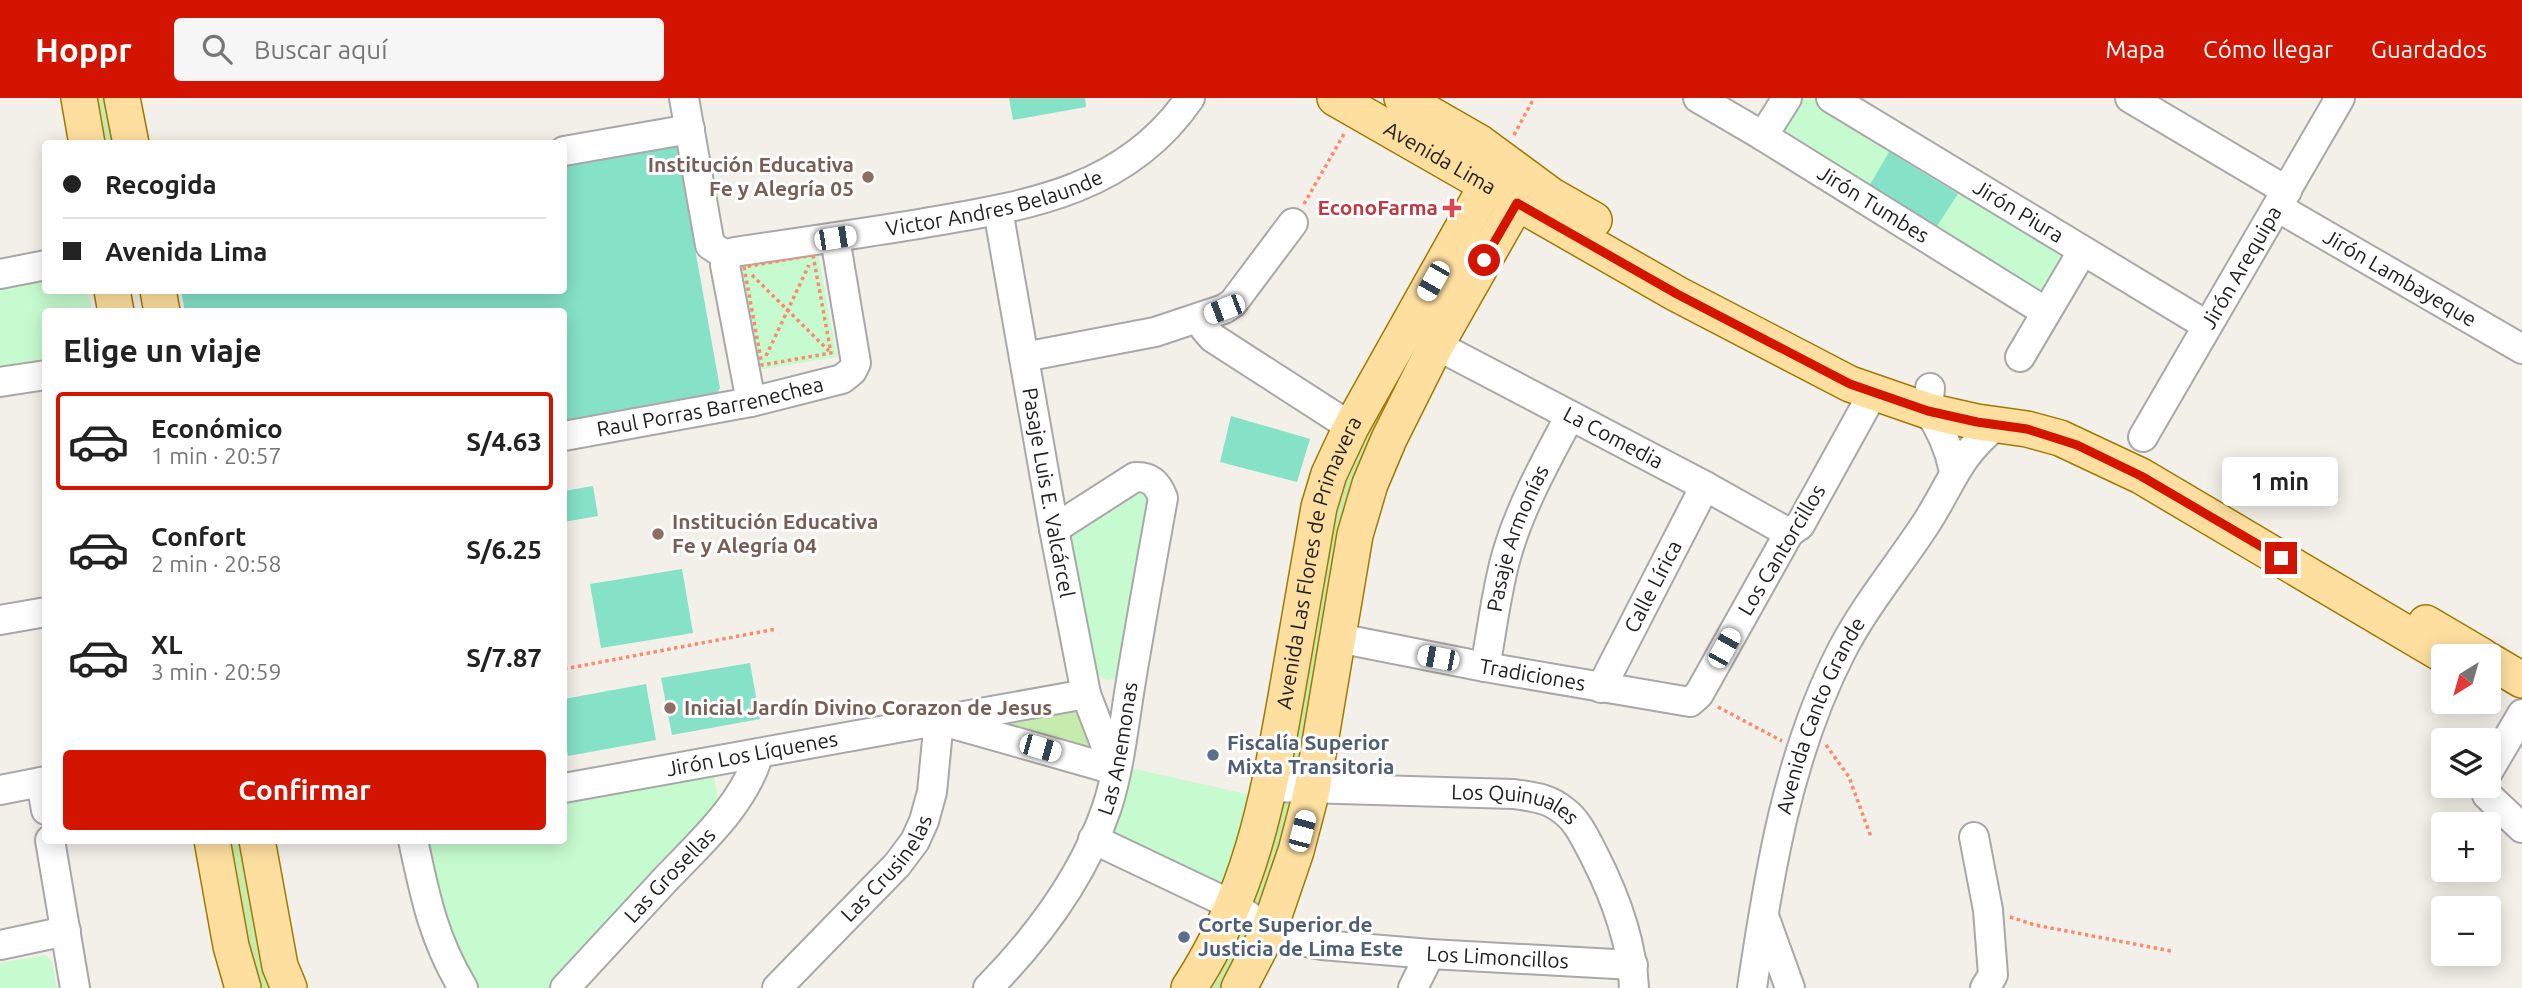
<!DOCTYPE html>
<html lang="es">
<meta charset="utf-8">
<style>
body{margin:0;font-family:Ubuntu,sans-serif;background:#f6f6f6;color:#222;height:100vh;display:flex;flex-direction:column;font-size:26px;white-space:nowrap}
*{box-sizing:border-box;margin:0}
p{font-size:23px;color:#767676}
.icon{flex:none;width:38px;height:38px;fill:none;stroke:currentColor;stroke-width:2;stroke-linecap:round;stroke-linejoin:round}
.map{position:relative;flex:1;overflow:hidden}
.drawer{position:absolute;left:42px;top:210px;width:525px;height:536px;display:flex;flex-direction:column;background:#fff;border-radius:7px;box-shadow:0 4px 18px #0003}
.drawer>*{flex:none}
.top-card{position:absolute;left:42px;top:42px;width:525px;height:154px;border-radius:7px;box-shadow:0 4px 18px #0003;display:grid;align-content:center;height:154px;padding:0 21px;background:#fff}
.needle{width:46px;rotate:217deg}
.buttons{position:absolute;left:2431px;top:546px;display:grid;gap:14px}
.buttons a{display:grid;place-items:center;width:70px;height:70px;border-radius:7px;background:#fff;box-shadow:0 4px 18px #0003;font-size:35px}
.end{position:absolute;width:32px;height:32px;margin:-16px;border:9px solid #d31400;background:#fff;box-shadow:0 0 0 4px #fff}
.from{border-radius:50%}
.bubble{position:absolute;height:49px;border-radius:7px;background:#fff;box-shadow:0 4px 18px #0003;font-size:23px;font-weight:700;line-height:49px;text-align:center}
.car{position:absolute;width:21px;height:42px;margin:-21px -10px;border-radius:9px;box-shadow:0 0 5px 2px #0007;background:linear-gradient(#fff 24%,#345 0 40%,#fff 0 76%,#345 0 86%,#fff 0)}
.top-card b{display:flex;align-items:center;gap:24px;height:66px;font-size:26px}
.top-card b+b{border-top:2px solid #e0e0e0}
.top-card i{width:18px;height:18px;background:#222}
ul{padding:0;list-style:none}
li{display:flex;align-items:center;gap:21px;height:98px;margin:0 14px 10px;padding:0 7px;border:4px solid transparent;border-radius:7px}
li div{flex:1}
li b{display:block;font-size:26px}
li em{font-style:normal;font-weight:700}
li.on{border-color:#d31400}
li>.icon{width:63px;height:63px;stroke-width:1.5}
h2{padding:0 21px;font-size:32px;line-height:84px}
.action{display:flex;gap:14px;margin-top:auto;padding:14px 21px}
.action a{flex:1;height:80px;border-radius:7px;background:#d31400;color:#fff;font-size:28px;font-weight:700;line-height:80px;text-align:center}
header{display:flex;align-items:center;gap:42px;box-sizing:border-box;height:98px;padding:0 35px;background:#d31400;color:#fff}
header strong{font-size:33px}
nav{display:flex;gap:38px;margin-inline-start:auto;font-size:24px}
.search{width:490px;height:63px;background:#f6f6f6;display:flex;align-items:center;gap:18px;box-sizing:border-box;padding:0 24px;border-radius:7px;color:#767676;font-size:26px}
.map>svg:first-child{display:block}
.grass{fill:#c6ecad}
.park{fill:#c6fbcf}
.pitch{fill:#85e2c7}
.lines{fill:none;stroke-linecap:round;stroke-linejoin:round}
.minor-casing{stroke:#a8a8a8;stroke-width:32}
.major-casing{stroke:#9f7900;stroke-width:38}
.path{stroke:#fe8a6d;stroke-width:3.5;stroke-dasharray:3.5 3.5;stroke-linecap:butt}
.minor{stroke:#fff;stroke-width:28}
.major{stroke:#fedfa0;stroke-width:35}
.route{stroke:#d31400;stroke-width:9}
.education-dot{fill:#8d6e63;stroke:#fff;stroke-width:2.5}
.health-dot{fill:#e0444e;stroke:#fff;stroke-width:2.5}
.service-dot{fill:#5c6f8a;stroke:#fff;stroke-width:2.5}
.labels{text-anchor:middle;stroke-width:6;stroke-linejoin:round;paint-order:stroke}
.street-label{font-size:21px;fill:#212121;stroke:#fff}
.education-label{font-size:21px;font-weight:bold;fill:#785e54;stroke:#fff;text-anchor:start}
.health-label{font-size:21px;font-weight:bold;fill:#be3a42;stroke:#fff;text-anchor:end}
.service-label{font-size:21px;font-weight:bold;fill:#4e5e75;stroke:#fff;text-anchor:start}
</style>
<header>
<strong>Hoppr</strong>
<div class="search"><svg class="icon" aria-label="search" viewBox="0 0 24 24"><circle cx="10" cy="10" r="6"/><path d="M15 15l6 6"/></svg>Buscar aquí</div>
<nav><a>Mapa</a><a>Cómo llegar</a><a>Guardados</a></nav>
</header>
<div class="map">
<svg width="2522" height="890" viewBox="0 0 2522 890">
<rect width="100%" height="100%" fill="#f2f0e8"/>
<g class="grass">
<path d="M90,0H112L120,45H98Z"/>
<path d="M1445,185L1393,302L1302,674L1296,678L1288,676L1338,392Z"/>
<path d="M1080,610L1098,655L966,623Z"/>
<path d="M1281,701H1293L1260,815L1247,799Z"/>
<path d="M222,742H243L275,890H252Z"/>
<path d="M1234,831L1248,837L1227,890H1197Z"/>
</g>
<g class="park">
<path d="M1796,0H1822L2077,155L2045,209L1771,43Z"/>
<path d="M817,149L837,259L757,272L737,163Z"/>
<path d="M45,173L46,192L88,193L92,213L46,214L45,264L0,273V180Z"/>
<path d="M1140,388L1153,405L1121,574L1115,581L1107,582L1092,576L1066,435Z"/>
<path d="M1131,670L1255,698L1227,788L1112,734Z"/>
<path d="M714,679L718,700L704,722L548,890H478C442,850 436,793 425,742H564V705Z"/>
<path d="M45,857L52,863L57,890H0V865Z"/>
</g>
<g class="pitch">
<path d="M1009,0H1085L1086,9L1013,22Z"/>
<path d="M675,39L720,290L714,301L564,328V214L185,213L181,193L564,192V58Z"/>
<path d="M1889,54L1958,96L1935,131L1868,90Z"/>
<path d="M1231,318L1310,341L1297,384L1220,364Z"/>
<path d="M593,388L598,418L564,424V393Z"/>
<path d="M682,471L693,535L601,550L590,486Z"/>
<path d="M750,565L760,621L672,637L661,580Z"/>
<path d="M646,586L656,642L568,658L564,637V601Z"/>
</g>
<g class="lines">
<defs>
<g id="minor">
<path d="M684,0L710,147L728,159"/>
<path id="s1" d="M1698,0L1763,38L2046,214"/>
<path id="s2" d="M1831,0L2206,227"/>
<path d="M2130,0L2287,93"/>
<path d="M1763,38L1787,0"/>
<path d="M564,53L690,31"/>
<path id="s3" d="M2277,109L2522,251"/>
<path id="s4" d="M998,112L1054,431L1086,596L1115,672"/>
<path id="s5" d="M728,159L734,154C796,145 857,136 919,126C1023,108 1125,95 1190,0"/>
<path d="M728,159L725,167L751,304"/>
<path d="M0,176L46,167"/>
<path d="M1201,220L1205,231L1213,240L1351,329"/>
<path id="s6" d="M1436,247L1705,388L1789,435"/>
<path d="M1024,259L1155,234L1224,211L1233,205L1293,125"/>
<path d="M2020,259L2082,154"/>
<path d="M0,284L46,277"/>
<path d="M1930,290L1928,313C1942,332 1949,350 1954,373"/>
<path id="s7" d="M564,338L751,304L842,281L852,273L856,265L835,140"/>
<path id="s8" d="M2143,339L2340,0"/>
<path d="M0,522L46,514"/>
<path id="s9" d="M1338,540L1485,569L1690,604L1699,596L1789,435L1800,427L1873,295"/>
<path id="s10" d="M1485,569C1492,533 1496,495 1506,459C1520,409 1546,363 1570,318"/>
<path id="s11" d="M1601,590L1705,388"/>
<path d="M2488,674L2522,616"/>
<path d="M41,684L46,712"/>
<path d="M2484,688L2487,697L2522,730"/>
<path id="s12" d="M1270,689L1514,696C1533,699 1549,700 1564,713C1578,723 1586,742 1594,757C1615,798 1632,843 1634,890"/>
<path id="s13" d="M564,690L1086,596"/>
<path d="M0,692L46,683"/>
<path d="M1974,739L1988,812L1993,877L1985,890"/>
<path id="s14" d="M1093,741L1234,808L1269,832L1291,841L1322,847L1430,856L1633,867"/>
<path d="M50,742L75,890"/>
<path d="M413,742C425,798 433,840 463,890"/>
<path d="M1764,818L1790,890"/>
<path d="M0,847L66,833"/>
<path id="s15" d="M565,890C598,854 631,819 664,783C699,746 745,706 759,655"/>
<path id="s16" d="M777,890L897,767L915,743L924,723L932,694L939,622L1115,672"/>
<path id="s17" d="M988,890C1038,839 1084,777 1107,709C1120,669 1124,624 1131,583C1141,522 1152,461 1163,400C1158,386 1150,378 1135,379L1054,431"/>
<path d="M1413,890L1430,856"/>
<path id="s18" d="M1752,890C1769,775 1788,657 1842,552C1866,506 1899,467 1927,424C1953,383 1958,357 1998,326"/>
</g>
<g id="major">
<path d="M79,0L87,46"/>
<path d="M122,0L131,46"/>
<path id="s19" d="M1335,0L1677,196L1850,286L1928,313L1977,324L2027,331L2060,340L2141,378L2445,558"/>
<path d="M1402,0L1480,45L1552,98L1594,122"/>
<path d="M112,192L116,214"/>
<path d="M158,192L162,214"/>
<path d="M2426,525L2482,558"/>
<path d="M2488,562L2522,582"/>
<path d="M212,742L231,848L243,890"/>
<path d="M257,742L280,868L289,890"/>
<path id="s20" d="M1189,890C1250,797 1267,706 1286,599C1297,535 1308,472 1319,409L1329,376L1351,329L1498,67"/>
<path d="M1239,890L1269,832L1296,753L1312,692L1355,437L1370,386L1389,341L1436,247L1528,85"/>
</g>
</defs>
<use href="#minor" class="minor-casing"/>
<use href="#major" class="major-casing"/>
<g class="path">
<path d="M1514,37L1534,0"/>
<path d="M1304,106L1344,36"/>
<path d="M813,157L831,255L762,267L744,169Z"/>
<path d="M752,177L829,253"/>
<path d="M766,258L809,167"/>
<path d="M564,571L776,531"/>
<path d="M1718,609L1782,643"/>
<path d="M1826,647L1849,679L1871,739"/>
<path d="M2010,819L2035,827L2171,853"/>
</g>
<use href="#minor" class="minor"/>
<use href="#major" class="major"/>
</g>
<g class="lines">
<path class="route" d="M1484,162L1517,105L1677,196L1850,286L1928,313L1977,324L2027,331L2077,347L2141,378L2281,460"/>
</g>
<g class="education-dot">
<circle cx="868" cy="79" r="7"/>
<circle cx="658" cy="436" r="7"/>
<circle cx="670" cy="610" r="7"/>
</g>
<path class="health-dot" d="M1448.5 99.5h7v7h7v7h-7v7h-7v-7h-7v-7h7z"/>
<g class="service-dot">
<circle cx="1213" cy="657" r="7"/>
<circle cx="1184" cy="839" r="7"/>
</g>
<g class="labels">
<g class="street-label">
<text dy="7" stroke="none"><textPath href="#s19" startOffset="121">Avenida Lima</textPath></text>
<text dy="7" stroke="none"><textPath href="#s5" startOffset="273">Victor Andres Belaunde</textPath></text>
<text dy="7" stroke="none"><textPath href="#s1" startOffset="205">Jirón Tumbes</textPath></text>
<text dy="7" stroke="none"><textPath href="#s2" startOffset="219">Jirón Piura</textPath></text>
<text dy="7" stroke="none"><textPath href="#s8" startOffset="196">Jirón Arequipa</textPath></text>
<text dy="7" stroke="none"><textPath href="#s3" startOffset="142">Jirón Lambayeque</textPath></text>
<text dy="7" stroke="none"><textPath href="#s7" startOffset="149">Raul Porras Barrenechea</textPath></text>
<text dy="7" stroke="none"><textPath href="#s6" startOffset="200">La Comedia</textPath></text>
<text dy="7" stroke="none"><textPath href="#s4" startOffset="287">Pasaje Luis E. Valcárcel</textPath></text>
<text dy="7" stroke="none"><textPath href="#s10" startOffset="133">Pasaje Armonías</textPath></text>
<text transform="translate(1782 452) rotate(-59)" y="7">Los Cantorcillos</text>
<text dy="7" stroke="none"><textPath href="#s20" startOffset="448">Avenida Las Flores de Primavera</textPath></text>
<text dy="7" stroke="none"><textPath href="#s11" startOffset="114">Calle Lírica</textPath></text>
<text dy="7" stroke="none"><textPath href="#s9" startOffset="198">Tradiciones</textPath></text>
<text dy="7" stroke="none"><textPath href="#s18" startOffset="282">Avenida Canto Grande</textPath></text>
<text dy="7" stroke="none"><textPath href="#s17" startOffset="278">Las Anemonas</textPath></text>
<text dy="7" stroke="none"><textPath href="#s13" startOffset="191">Jirón Los Líquenes</textPath></text>
<text dy="7" stroke="none"><textPath href="#s12" startOffset="247">Los Quinuales</textPath></text>
<text dy="7" stroke="none"><textPath href="#s16" startOffset="163">Las Crusinelas</textPath></text>
<text dy="7" stroke="none"><textPath href="#s15" startOffset="154">Las Grosellas</textPath></text>
<text dy="7" stroke="none"><textPath href="#s14" startOffset="430">Los Limoncillos</textPath></text>
</g>
<g class="education-label">
<text x="854" y="74" text-anchor="end">Institución Educativa<tspan x="854" dy="24">Fe y Alegría 05</tspan></text>
<text x="672" y="431">Institución Educativa<tspan x="672" dy="24">Fe y Alegría 04</tspan></text>
<text x="684" y="617">Inicial Jardín Divino Corazon de Jesus</text>
</g>
<g class="health-label">
<text x="1438" y="117">EconoFarma</text>
</g>
<g class="service-label">
<text x="1227" y="652">Fiscalía Superior<tspan x="1227" dy="24">Mixta Transitoria</tspan></text>
<text x="1198" y="834">Corte Superior de<tspan x="1198" dy="24">Justicia de Lima Este</tspan></text>
</g>
</g>
</svg>
<div class="buttons">
<a><svg class="needle" viewBox="-14 -14 28 28"><path d="M0-13l5 13h-10z" fill="#e53935"/><path d="M0 13l5-13h-10z" fill="#767676"/></svg></a>
<a><svg class="icon" aria-label="layers" viewBox="0 0 24 24"><path d="M12 4l9 5-9 5-9-5zM3 14l9 5 9-5"/></svg></a>
<a>+</a>
<a>−</a>
</div>
<i class="end from" style="left:1484px;top:162px"></i>
<i class="end" style="left:2281px;top:460px"></i>
<div class="bubble" style="left:2222px;top:359px;width:116px">1 min</div>
<i class="car" style="left:835px;top:140px;rotate:81deg"></i>
<i class="car" style="left:1433px;top:183px;rotate:210deg"></i>
<i class="car" style="left:1224px;top:211px;rotate:249deg"></i>
<i class="car" style="left:1724px;top:550px;rotate:29deg"></i>
<i class="car" style="left:1438px;top:560px;rotate:281deg"></i>
<i class="car" style="left:1040px;top:650px;rotate:106deg"></i>
<i class="car" style="left:1302px;top:733px;rotate:15deg"></i>
<div class="top-card">
<b><i class="from"></i>Recogida</b>
<b><i></i>Avenida Lima</b>
</div>
<section class="drawer">
<h2>Elige un viaje</h2>
<ul>
<li class="on"><svg class="icon" aria-label="car" viewBox="0 0 24 24"><path d="M5 17H2v-5l4-1 3-4h7l3 4 3 1v5h-3M9 17h6M6 11h13"/><circle cx="7" cy="17" r="2"/><circle cx="17" cy="17" r="2"/></svg><div><b>Económico</b><p>1 min · 20:57</p></div><em>S/4.63</em></li>
<li><svg class="icon" aria-label="car" viewBox="0 0 24 24"><path d="M5 17H2v-5l4-1 3-4h7l3 4 3 1v5h-3M9 17h6M6 11h13"/><circle cx="7" cy="17" r="2"/><circle cx="17" cy="17" r="2"/></svg><div><b>Confort</b><p>2 min · 20:58</p></div><em>S/6.25</em></li>
<li><svg class="icon" aria-label="car" viewBox="0 0 24 24"><path d="M5 17H2v-5l4-1 3-4h7l3 4 3 1v5h-3M9 17h6M6 11h13"/><circle cx="7" cy="17" r="2"/><circle cx="17" cy="17" r="2"/></svg><div><b>XL</b><p>3 min · 20:59</p></div><em>S/7.87</em></li>
</ul>
<div class="action"><a>Confirmar</a></div>
</section>
</div>
